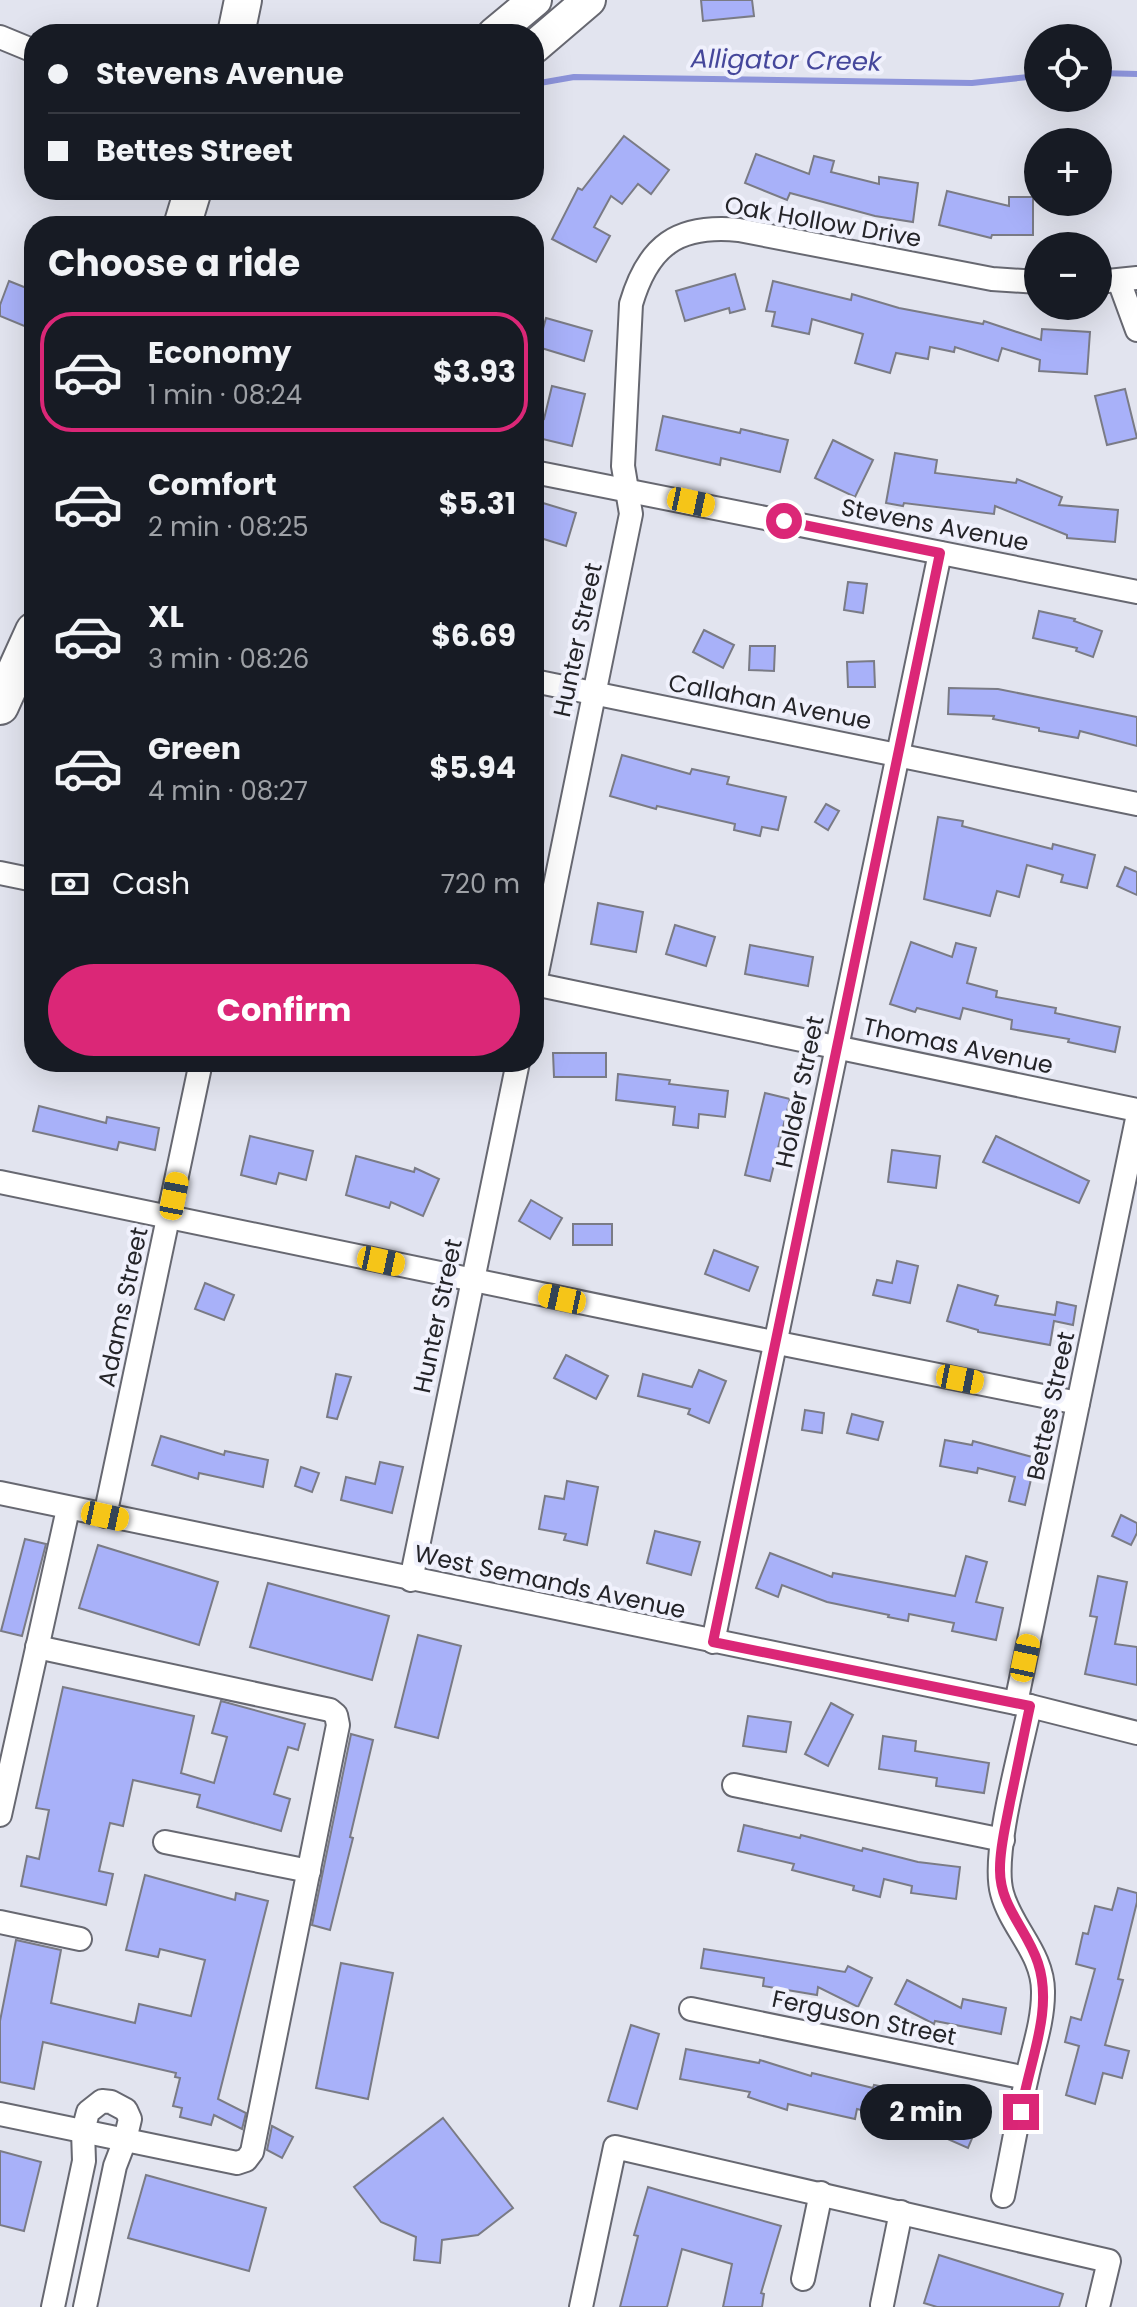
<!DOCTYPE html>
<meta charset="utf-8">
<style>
body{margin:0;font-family:Poppins,sans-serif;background:#20242c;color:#f1f3f6;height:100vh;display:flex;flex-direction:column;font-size:30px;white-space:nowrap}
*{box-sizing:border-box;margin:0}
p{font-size:26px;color:#9ea1a6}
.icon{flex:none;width:44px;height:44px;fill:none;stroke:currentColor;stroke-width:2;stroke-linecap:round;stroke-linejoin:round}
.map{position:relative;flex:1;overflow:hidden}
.side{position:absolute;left:24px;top:216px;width:520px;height:856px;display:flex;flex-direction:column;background:#171b24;border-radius:32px;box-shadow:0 8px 32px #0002}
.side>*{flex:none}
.hud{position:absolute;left:24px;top:24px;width:520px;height:176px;border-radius:32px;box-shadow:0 8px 32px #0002;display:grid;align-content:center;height:176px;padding:0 24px;background:#171b24}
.fabs{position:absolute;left:1024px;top:24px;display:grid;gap:16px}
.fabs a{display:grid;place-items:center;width:88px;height:88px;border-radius:50%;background:#171b24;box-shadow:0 8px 32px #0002;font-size:40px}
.end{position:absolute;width:36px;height:36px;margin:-18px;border:10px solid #db2777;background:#fff;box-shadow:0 0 0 4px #fff}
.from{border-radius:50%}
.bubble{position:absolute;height:56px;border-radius:28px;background:#171b24;box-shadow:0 8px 32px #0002;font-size:26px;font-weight:700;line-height:56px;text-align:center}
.car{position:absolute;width:24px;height:48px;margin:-24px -12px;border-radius:10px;box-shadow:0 0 6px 2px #0007;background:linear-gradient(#f5c518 24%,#345 0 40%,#f5c518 0 76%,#345 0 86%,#f5c518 0)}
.hud b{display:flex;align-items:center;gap:28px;height:76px;font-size:30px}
.hud b+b{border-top:2px solid #363941}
.hud i{width:20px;height:20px;background:#f1f3f6}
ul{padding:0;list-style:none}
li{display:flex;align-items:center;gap:24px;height:120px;margin:0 16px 12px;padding:0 8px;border:4px solid transparent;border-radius:32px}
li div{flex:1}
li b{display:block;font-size:30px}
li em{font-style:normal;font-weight:700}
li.active{border-color:#db2777}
li>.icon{width:72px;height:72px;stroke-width:1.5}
h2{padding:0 24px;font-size:36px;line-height:96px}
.pay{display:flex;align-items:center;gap:20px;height:88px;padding:0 24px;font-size:30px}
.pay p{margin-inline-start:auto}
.button{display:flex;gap:16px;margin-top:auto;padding:16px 24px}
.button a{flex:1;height:92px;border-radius:48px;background:#db2777;color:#fff;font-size:32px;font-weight:700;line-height:92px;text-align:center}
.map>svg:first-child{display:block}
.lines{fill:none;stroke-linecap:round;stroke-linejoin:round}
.stream{stroke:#8c93da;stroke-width:6}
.building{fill:#a8b1f9;stroke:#7a7b85;stroke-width:2}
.street-casing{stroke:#676871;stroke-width:26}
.secondary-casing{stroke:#676871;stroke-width:36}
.primary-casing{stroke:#676871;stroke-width:40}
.street{stroke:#fff;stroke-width:22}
.secondary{stroke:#fff;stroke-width:32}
.primary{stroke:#fff;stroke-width:36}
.route{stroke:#db2777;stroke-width:10}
.labels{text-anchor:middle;stroke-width:8;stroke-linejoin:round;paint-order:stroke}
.street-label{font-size:24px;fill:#242428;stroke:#f0f1fc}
.water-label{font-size:26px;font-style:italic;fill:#45479b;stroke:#f0f1fc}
</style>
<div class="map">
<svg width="1137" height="2307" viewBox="0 0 1137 2307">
<rect width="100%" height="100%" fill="#e2e4ef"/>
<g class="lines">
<g class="stream">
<path d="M1098,73L1137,74"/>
<path d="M534,84L574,77L972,83L1038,76"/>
</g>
</g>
<g class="building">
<path d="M701,0H752L754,16L703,21Z"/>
<path d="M624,136L669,170L651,194L638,184L622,204L611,196L594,227L610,236L596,262L552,239L578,188L582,190Z"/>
<path d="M756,154L809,174L814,156L834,161L831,172L879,184V177L918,183L913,222L875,216L790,193L787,200L745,183Z"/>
<path d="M947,191L1009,206V197H1033V235H992L991,238L939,225Z"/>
<path d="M735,274L745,309L730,313L729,308L685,321L676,291Z"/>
<path d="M9,281L34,291V330L0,316V305Z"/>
<path d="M773,281L851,300L852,294L899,308L983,324L984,321L1041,340L1042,329L1090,332L1087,374L1039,371L1040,360L1002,348L998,361L955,347L954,352L930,347L928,359L896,353L890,373L855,363L863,334L812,319L809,334L772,326L775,312L766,311Z"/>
<path d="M546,318L592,331L584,361L538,347Z"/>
<path d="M552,386L585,394L572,446L534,437V416L544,419Z"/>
<path d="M1125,389L1137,438L1107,445L1095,396Z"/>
<path d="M663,416L740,433L741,429L788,440L780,472L721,458L720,465L656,450Z"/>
<path d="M833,440L873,460L855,497L815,478Z"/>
<path d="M895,453L937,460L935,473L1016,483L1017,479L1062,497L1059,505L1118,510L1115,542L1067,538V535L995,506L994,514L904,503L903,506L886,503Z"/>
<path d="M543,503L576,513L566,546L534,536Z"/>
<path d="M848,582L867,584L863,613L844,610Z"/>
<path d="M1039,611L1075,619L1074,621L1102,631L1093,657L1076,651L1077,648L1033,638Z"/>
<path d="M704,630L734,645L723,668L693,652Z"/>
<path d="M750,646H775L774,671L749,670Z"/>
<path d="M874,661L875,687H848L847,662Z"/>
<path d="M949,688L998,689L1137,717V746L1080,731L1078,738L1039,731V728L993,719L994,716L948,714Z"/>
<path d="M622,755L690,774L692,769L729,777L727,784L786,797L778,830L762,827L760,836L734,830L735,824L657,806L656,809L610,796Z"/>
<path d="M826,804L839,811L828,830L815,822Z"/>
<path d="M938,817L963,821L962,826L1052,849L1053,844L1095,855L1087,888L1061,882L1063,875L1027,865L1019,897L997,891L990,916L924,899Z"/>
<path d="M1125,867L1137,872V895L1117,886Z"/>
<path d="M598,903L643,912L636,952L591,944Z"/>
<path d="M675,925L715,937L706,966L666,954Z"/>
<path d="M911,942L952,957L956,943L976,948L967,983L997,991L996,997L1056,1008L1055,1013L1120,1027L1115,1052L1068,1042L1069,1039L1011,1029L1012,1020L963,1008L960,1019L917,1008L915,1012L890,1004Z"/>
<path d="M750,945L813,957L808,986L745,974Z"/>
<path d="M553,1053H606V1077H554Z"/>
<path d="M618,1074L670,1080L669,1084L728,1091L725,1117L699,1114L698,1128L673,1125L675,1107L616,1100Z"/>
<path d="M765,1093L790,1099L770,1181L745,1175Z"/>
<path d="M39,1106L106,1123L107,1117L159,1128L155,1150L119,1142L117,1150L33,1131Z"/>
<path d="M250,1136L313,1151L306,1180L279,1173L276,1184L241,1175Z"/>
<path d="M996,1136L1089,1181L1079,1203L983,1162Z"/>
<path d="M892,1150L940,1156L936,1188L888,1182Z"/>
<path d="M356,1156L414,1172L415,1168L439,1179L423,1216L391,1202L389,1208L346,1195Z"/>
<path d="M531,1200L562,1218L550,1239L519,1221Z"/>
<rect x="573" y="1224" width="39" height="21"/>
<path d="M714,1250L758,1267L749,1291L705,1274Z"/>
<path d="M897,1261L918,1266L910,1303L873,1295L877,1280L892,1283Z"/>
<path d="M205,1283L234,1295L224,1320L195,1309Z"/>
<path d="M958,1285L998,1296L995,1305L1055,1315L1057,1302L1076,1306L1073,1325L1054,1321L1050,1345L978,1332V1330L947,1321Z"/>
<path d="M566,1355L608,1376L596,1399L554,1378Z"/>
<path d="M699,1370L726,1381L709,1423L688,1414L690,1409L638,1396L643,1374L692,1387Z"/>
<path d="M336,1374L351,1377L337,1419L327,1417Z"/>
<path d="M805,1410L824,1413L822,1433L802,1430Z"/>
<path d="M852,1414L883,1422L878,1440L847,1433Z"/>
<path d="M161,1436L224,1455L225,1451L268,1460L263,1487L199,1473L198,1479L152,1465Z"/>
<path d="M945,1440L972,1445L973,1441L1036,1458L1025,1505L1009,1501L1015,1477L978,1468L977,1473L940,1466Z"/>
<path d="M380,1462L403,1467L392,1513L341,1500L346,1477L375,1484Z"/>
<path d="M301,1467L319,1473L312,1492L295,1486Z"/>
<path d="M567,1481L598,1487L587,1545L564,1540L566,1534L539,1529L545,1496L564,1499Z"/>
<path d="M1121,1515L1137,1523V1533L1131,1545L1112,1536Z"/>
<path d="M655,1531L700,1542L691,1575L647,1563Z"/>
<path d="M25,1539L46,1544L22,1636L1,1631Z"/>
<path d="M98,1545L218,1582L199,1645L79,1608Z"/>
<path d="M770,1553L832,1577L833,1573L955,1596L966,1556L987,1562L976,1602L1003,1608L996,1640L952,1631L954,1623L909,1614L908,1621L888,1617L889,1615L827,1602L782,1585L778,1597L756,1588Z"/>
<path d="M1098,1576L1127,1582L1115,1644L1137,1647V1685L1085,1674L1097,1617L1090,1616Z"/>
<path d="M268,1583L389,1616L372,1680L250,1647Z"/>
<path d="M418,1635L461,1646L438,1738L395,1727Z"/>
<path d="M63,1687L194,1716L181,1773L214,1783L227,1737L212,1733L221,1701L305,1724L298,1750L288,1747L274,1794L290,1799L281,1831L197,1807L200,1795L133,1780L123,1826L110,1823L99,1871L113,1874L106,1905L21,1886L27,1856L39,1859L49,1810L36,1808Z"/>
<path d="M831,1703L853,1715L828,1766L805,1754Z"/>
<path d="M748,1716L791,1722L786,1752L743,1746Z"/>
<path d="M351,1734L373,1740L350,1837L353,1838L330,1930L312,1925Z"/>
<path d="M883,1736L916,1741L915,1751L989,1763L984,1793L936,1786L937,1778L879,1769Z"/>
<path d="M744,1825L800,1838L801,1835L862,1851L863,1848L918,1862L960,1867L956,1899L911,1893L912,1886L884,1879L880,1897L853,1890L854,1886L792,1870L794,1864L738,1851Z"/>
<path d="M145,1875L235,1900L236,1893L268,1901L218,2099L246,2113L242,2129L214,2115L211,2125L180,2117L182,2108L173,2106L180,2078L175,2077L176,2073L43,2042L34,2089L0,2082V2021L16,1940L61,1950L51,2003L135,2023L139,2004L191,2016L205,1960L160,1949L158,1957L126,1950Z"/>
<path d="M1118,1888L1137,1893V1902L1118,1979L1123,1980L1105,2045L1129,2051L1122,2078L1103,2073L1095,2104L1066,2095L1079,2046L1065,2042L1071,2017L1081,2020L1095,1969L1076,1964L1083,1933L1088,1934L1095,1906L1112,1910Z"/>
<path d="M704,1949L845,1972L848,1966L872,1978L858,2007L818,1987L817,1995L763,1986L764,1978L701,1968Z"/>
<path d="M341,1963L393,1973L368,2099L316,2088Z"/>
<path d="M907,1980L961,2008L963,1999L1006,2008L1001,2034L935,2021L934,2024L895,2004Z"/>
<path d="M631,2025L659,2034L637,2109L608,2101Z"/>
<path d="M686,2049L759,2063L760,2060L811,2076L812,2073L873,2088L874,2085L939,2098L981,2117L968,2148L925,2129L927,2126L857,2109L855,2119L788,2104L787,2110L748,2097L750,2092L680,2079Z"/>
<path d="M443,2118L513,2208L478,2235L442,2240L440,2263L414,2260L416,2237L381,2222L354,2187Z"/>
<path d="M272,2126L293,2137L282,2158L267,2150Z"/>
<path d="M0,2151L41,2162L24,2231L0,2225Z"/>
<path d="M146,2175L266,2208L249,2271L128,2238Z"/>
<path d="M648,2187L781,2226L761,2293L764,2294L762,2307H723L732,2264L682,2249L667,2307H620L638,2236L634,2235Z"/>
<path d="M939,2255L1063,2294L1059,2307H937L924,2303Z"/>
</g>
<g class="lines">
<defs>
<g id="street">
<path d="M0,37L34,51"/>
<path d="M1119,281L1137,330"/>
<path d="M1098,282L1137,278"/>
<path d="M534,472L1137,592"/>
<path d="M534,681L1137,804"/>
<path d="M0,873L34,880"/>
<path d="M534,984L1137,1110"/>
<path d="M534,988L631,514L623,466L631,304C648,246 677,224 739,230L992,279L1038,282"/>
<path d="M0,1182L773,1342L1078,1403"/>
<path d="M0,1493L1030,1706L1137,1733"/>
<path d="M105,1516L201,1062"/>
<path d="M411,1580L518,1062"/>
<path d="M713,1642L940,553"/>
<path d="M1016,1703L1137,1119"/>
<path d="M734,1785L1003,1840"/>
<path d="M0,1815L68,1509"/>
<path d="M165,1842L309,1871"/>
<path d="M0,1922L80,1939"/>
<path d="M691,2009L1026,2078"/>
<path d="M0,2114L237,2163L246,2160L252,2152L338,1725L336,1715L330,1710L37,1647"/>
<path d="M1003,2196C1011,2157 1018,2116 1027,2077C1033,2049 1043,2022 1043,1993C1044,1954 1011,1928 1002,1893C991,1854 1021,1750 1030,1706"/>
<path d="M803,2279L821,2193"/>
<path d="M882,2305L901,2212"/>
<path d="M53,2307L84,2161L83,2131L88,2112L102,2101L111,2102L126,2110L130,2119L125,2140L115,2166L85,2307"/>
<path d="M581,2307L615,2147L1109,2261L1098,2307"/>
</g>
<g id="secondary">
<path d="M494,34L535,0"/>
<path d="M534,47L589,0"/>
</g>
<g id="primary">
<path d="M236,34L243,0"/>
<path d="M182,226L193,190"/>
<path d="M0,706L34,631"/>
</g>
</defs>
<use href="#street" class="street-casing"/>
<use href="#secondary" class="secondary-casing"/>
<use href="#primary" class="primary-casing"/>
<use href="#street" class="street"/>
<use href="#secondary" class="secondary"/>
<use href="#primary" class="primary"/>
</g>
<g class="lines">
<path class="route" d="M784,521L940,553L713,1642L1030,1706C1023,1738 1017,1770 1010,1802C1006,1824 1000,1846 1000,1868C999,1906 1027,1929 1038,1963C1054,2011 1028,2065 1021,2112"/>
</g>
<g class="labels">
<g class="street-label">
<text transform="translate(823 222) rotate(10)" y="8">Oak Hollow Drive</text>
<text transform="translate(935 525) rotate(11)" y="8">Stevens Avenue</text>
<text transform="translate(578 640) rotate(-78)" y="8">Hunter Street</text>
<text transform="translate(770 702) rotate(11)" y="8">Callahan Avenue</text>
<text transform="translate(958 1046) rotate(12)" y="8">Thomas Avenue</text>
<text transform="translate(800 1092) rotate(-78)" y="8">Holder Street</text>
<text transform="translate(123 1307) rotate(-78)" y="8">Adams Street</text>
<text transform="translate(438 1316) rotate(-78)" y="8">Hunter Street</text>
<text transform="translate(1051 1406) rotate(-78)" y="8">Bettes Street</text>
<text transform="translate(550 1582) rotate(12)" y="8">West Semands Avenue</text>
<text transform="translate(864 2018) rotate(12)" y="8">Ferguson Street</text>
</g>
<g class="water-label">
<text transform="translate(786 60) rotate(1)" y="9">Alligator Creek</text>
</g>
</g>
</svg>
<div class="fabs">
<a><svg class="icon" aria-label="locate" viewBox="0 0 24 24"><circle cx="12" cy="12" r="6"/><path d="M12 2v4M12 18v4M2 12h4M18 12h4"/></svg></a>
<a>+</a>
<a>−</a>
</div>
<i class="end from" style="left:784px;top:521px"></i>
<i class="end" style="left:1021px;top:2112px"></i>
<div class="bubble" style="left:860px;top:2084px;width:132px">2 min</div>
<i class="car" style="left:691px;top:502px;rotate:102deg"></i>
<i class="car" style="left:174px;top:1196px;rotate:11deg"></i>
<i class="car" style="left:381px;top:1261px;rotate:102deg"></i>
<i class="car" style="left:562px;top:1299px;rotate:282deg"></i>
<i class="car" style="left:960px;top:1379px;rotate:101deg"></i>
<i class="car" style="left:105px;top:1516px;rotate:102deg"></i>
<i class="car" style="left:1025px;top:1658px;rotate:12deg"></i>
<div class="hud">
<b><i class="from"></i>Stevens Avenue</b>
<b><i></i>Bettes Street</b>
</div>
<section class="side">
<h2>Choose a ride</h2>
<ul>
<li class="active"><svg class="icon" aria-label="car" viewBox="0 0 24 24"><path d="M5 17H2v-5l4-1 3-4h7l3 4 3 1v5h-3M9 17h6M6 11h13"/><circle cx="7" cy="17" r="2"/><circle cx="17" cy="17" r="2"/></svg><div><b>Economy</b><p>1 min · 08:24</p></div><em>$3.93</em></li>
<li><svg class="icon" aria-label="car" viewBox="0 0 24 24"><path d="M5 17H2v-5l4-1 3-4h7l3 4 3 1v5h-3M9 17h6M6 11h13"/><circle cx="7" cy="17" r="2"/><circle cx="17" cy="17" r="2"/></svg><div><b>Comfort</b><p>2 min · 08:25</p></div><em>$5.31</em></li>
<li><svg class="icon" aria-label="car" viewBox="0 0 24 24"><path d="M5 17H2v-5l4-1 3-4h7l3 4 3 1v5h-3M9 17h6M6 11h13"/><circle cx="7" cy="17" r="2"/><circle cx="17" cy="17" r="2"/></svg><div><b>XL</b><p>3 min · 08:26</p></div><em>$6.69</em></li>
<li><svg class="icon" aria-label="car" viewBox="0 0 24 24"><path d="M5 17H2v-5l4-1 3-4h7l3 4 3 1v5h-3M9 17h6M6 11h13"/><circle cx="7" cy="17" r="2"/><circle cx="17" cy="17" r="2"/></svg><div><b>Green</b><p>4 min · 08:27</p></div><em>$5.94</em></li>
</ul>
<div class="pay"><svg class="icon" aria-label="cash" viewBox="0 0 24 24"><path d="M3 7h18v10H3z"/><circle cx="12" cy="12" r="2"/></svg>Cash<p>720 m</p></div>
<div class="button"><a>Confirm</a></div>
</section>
</div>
